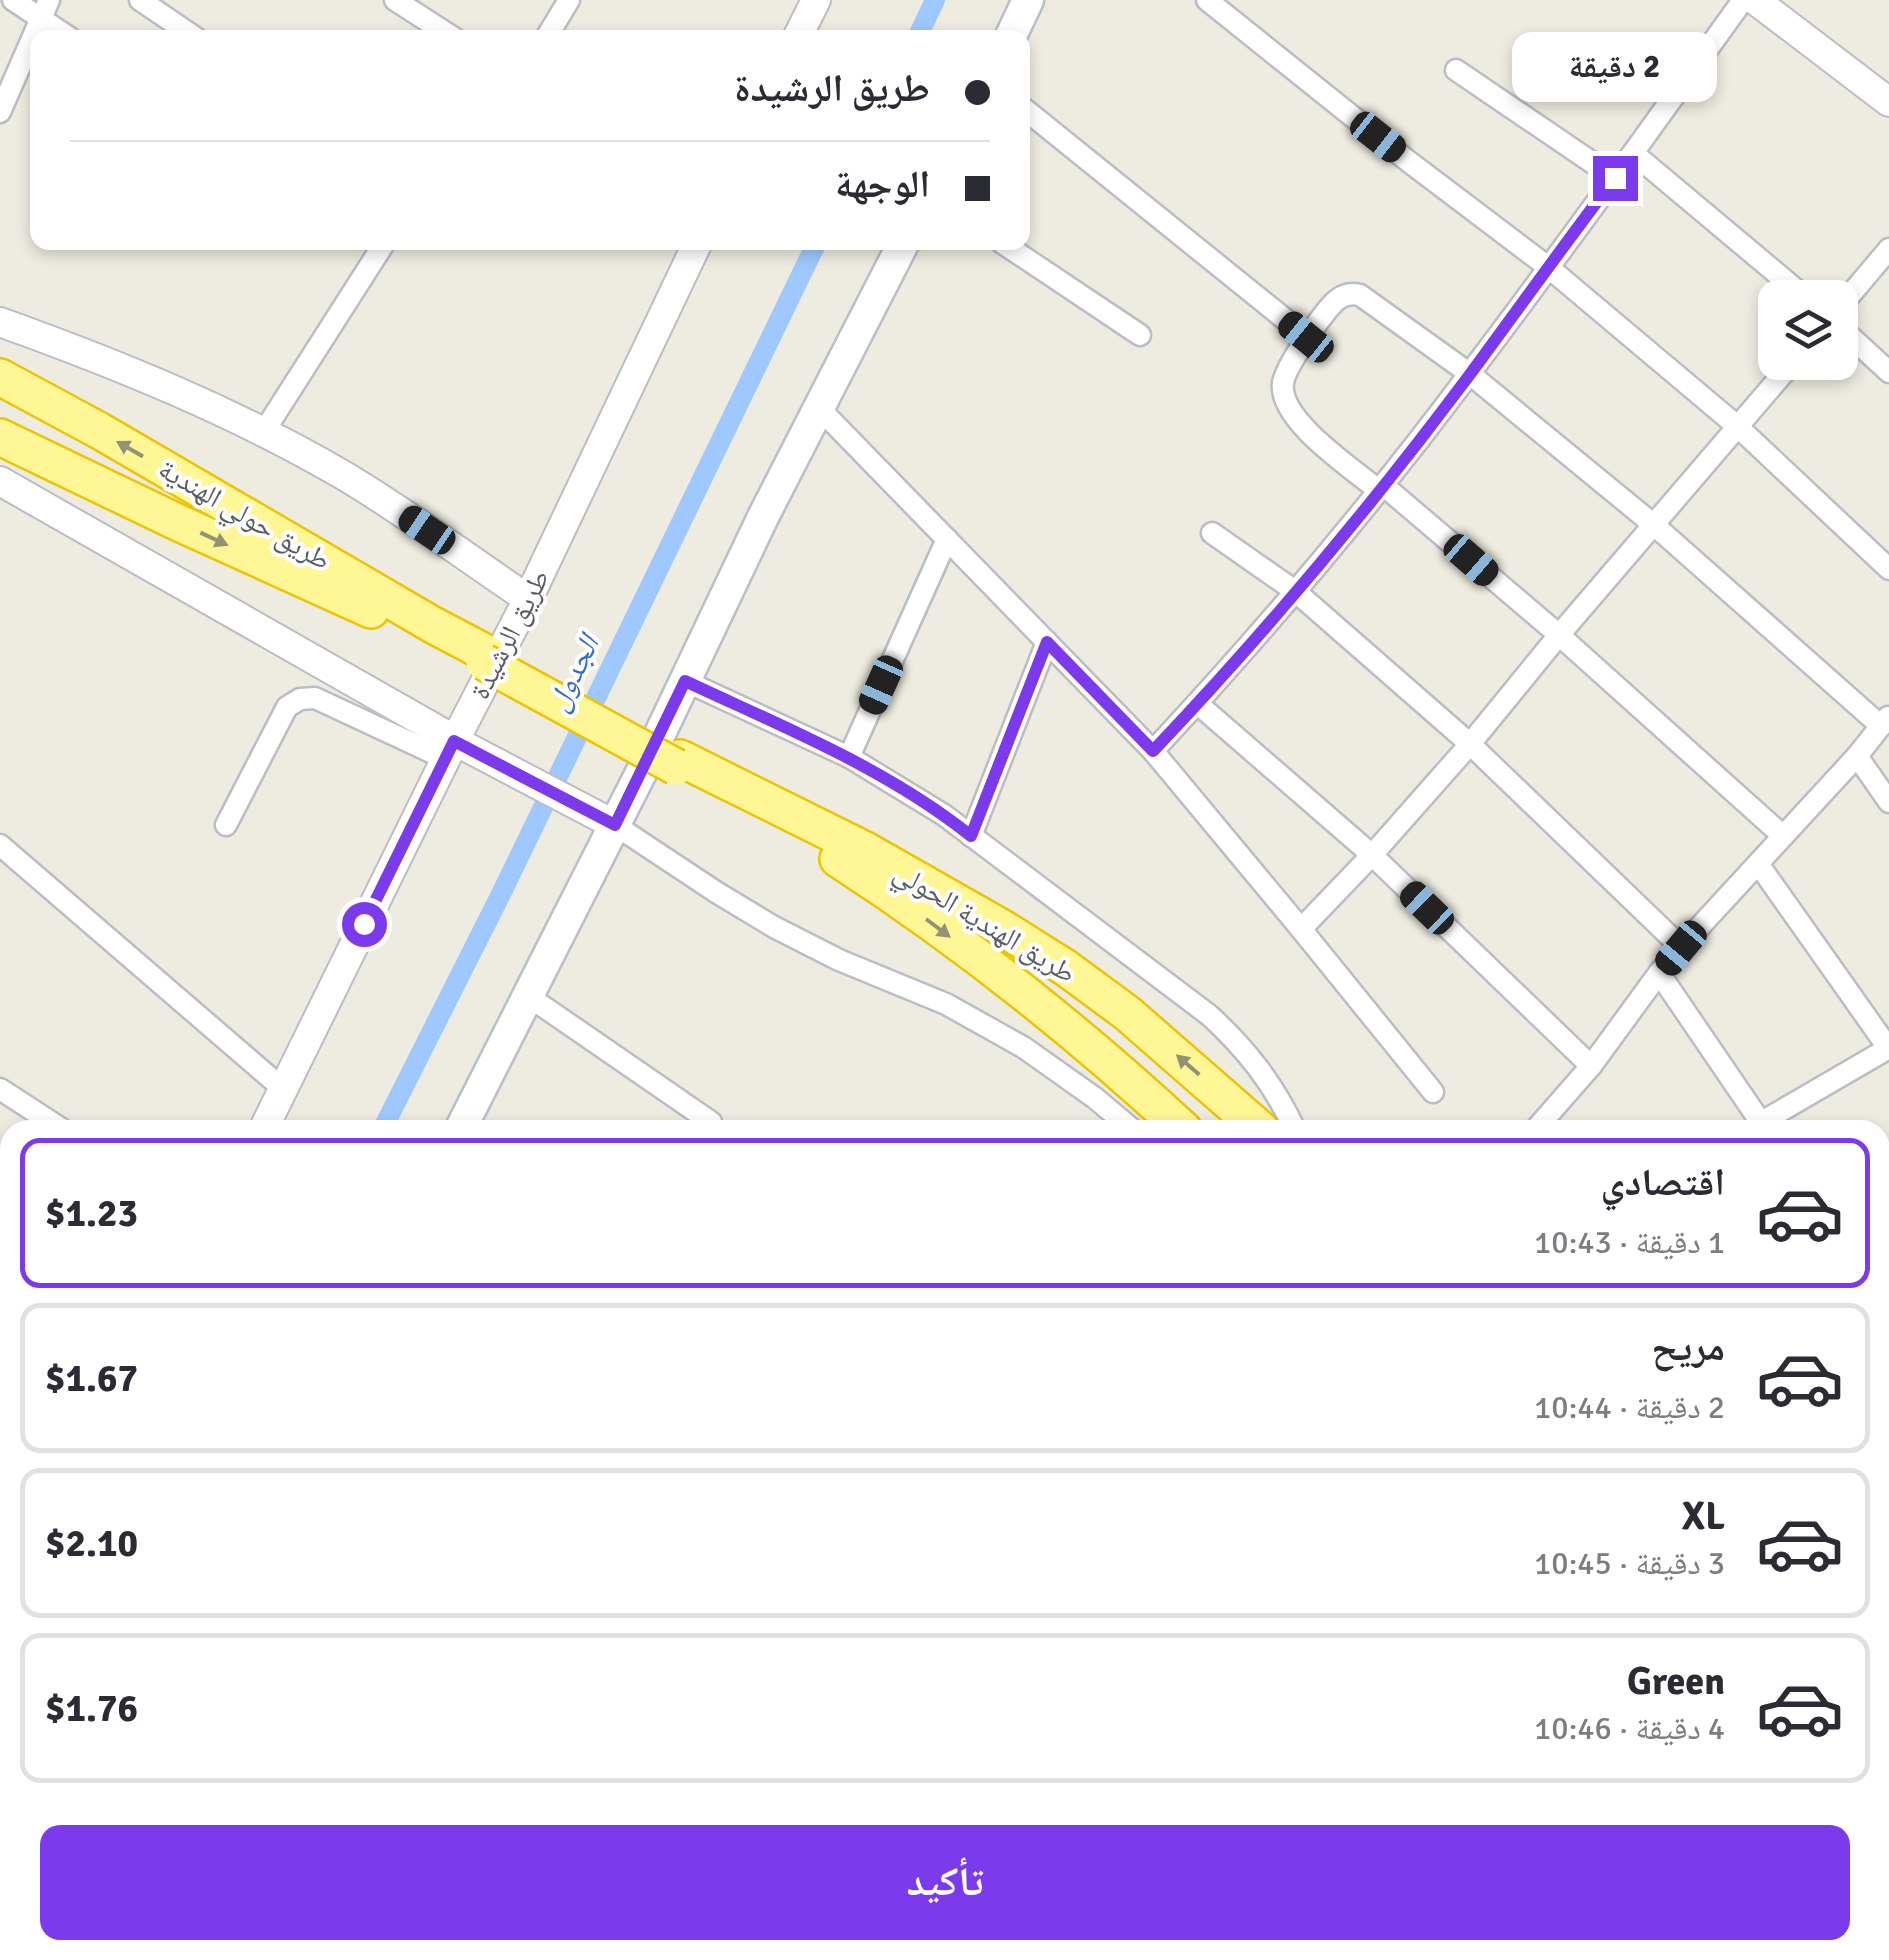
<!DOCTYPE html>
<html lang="ar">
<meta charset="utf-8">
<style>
body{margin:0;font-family:Signika,"Noto Naskh Arabic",sans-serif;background:#f7f7f7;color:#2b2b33;direction:rtl;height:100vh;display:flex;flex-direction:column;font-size:38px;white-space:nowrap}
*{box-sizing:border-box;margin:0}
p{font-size:32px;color:#7c7c81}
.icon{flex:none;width:55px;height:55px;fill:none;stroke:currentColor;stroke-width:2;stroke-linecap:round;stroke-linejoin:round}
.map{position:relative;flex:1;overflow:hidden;direction:ltr}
.drawer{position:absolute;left:0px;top:1120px;width:1890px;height:840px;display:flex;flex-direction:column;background:#fff;border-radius:30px 30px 0 0;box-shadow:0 5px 15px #0003;direction:rtl}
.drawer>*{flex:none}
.top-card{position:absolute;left:30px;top:30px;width:1000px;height:220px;border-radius:20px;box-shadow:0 5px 15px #0003;direction:rtl;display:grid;align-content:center;height:220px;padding:0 40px;background:#fff}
.buttons{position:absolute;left:1758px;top:280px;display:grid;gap:20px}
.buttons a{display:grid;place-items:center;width:100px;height:100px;border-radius:20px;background:#fff;box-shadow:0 5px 15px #0003;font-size:50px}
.end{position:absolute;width:45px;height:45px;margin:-22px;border:12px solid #7c3aed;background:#fff;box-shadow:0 0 0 5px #fff}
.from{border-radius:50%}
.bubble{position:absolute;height:70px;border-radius:20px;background:#fff;box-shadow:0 5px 15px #0003;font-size:32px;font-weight:700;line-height:70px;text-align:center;direction:rtl}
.car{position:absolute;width:30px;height:60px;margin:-30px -15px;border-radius:12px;box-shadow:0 0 8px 2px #0007;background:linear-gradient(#222 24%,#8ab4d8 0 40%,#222 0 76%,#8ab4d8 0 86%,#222 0)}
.top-card b{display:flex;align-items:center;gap:35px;height:95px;font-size:38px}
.top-card b+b{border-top:2px solid #e1e1e2}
.top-card i{width:25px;height:25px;background:#2b2b33}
ul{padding:18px 0 0;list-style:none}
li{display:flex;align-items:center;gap:30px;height:150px;margin:0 20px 15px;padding:0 20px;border:5px solid #e1e1e2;border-radius:20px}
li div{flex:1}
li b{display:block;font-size:38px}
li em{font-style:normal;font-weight:700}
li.active{border-color:#7c3aed}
li>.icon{width:90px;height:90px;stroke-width:1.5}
.action{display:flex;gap:20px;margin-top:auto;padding:20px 40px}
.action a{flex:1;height:115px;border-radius:20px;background:#7c3aed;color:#fff;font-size:40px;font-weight:700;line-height:115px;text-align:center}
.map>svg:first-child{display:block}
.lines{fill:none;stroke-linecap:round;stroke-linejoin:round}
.canal{stroke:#9fc8ff;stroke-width:20}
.minor-casing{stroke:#bbbdc3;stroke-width:25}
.tertiary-casing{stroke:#bbbdc3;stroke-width:32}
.secondary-casing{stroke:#bbbec6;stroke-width:35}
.trunk-casing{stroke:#eec300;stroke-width:40}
.minor{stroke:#fff;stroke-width:20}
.tertiary{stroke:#fff;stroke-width:28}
.secondary{stroke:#fff;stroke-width:30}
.trunk{stroke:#fff695;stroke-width:35}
.trunk-bridge-casing{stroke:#eec300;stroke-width:40;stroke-linecap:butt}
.trunk-bridge{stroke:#fff695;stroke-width:35}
.oneway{fill:#939274}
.route{stroke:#7c3aed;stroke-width:12}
.labels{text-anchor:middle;stroke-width:8;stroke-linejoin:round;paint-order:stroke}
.street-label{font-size:28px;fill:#595c63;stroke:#fff}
.water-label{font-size:30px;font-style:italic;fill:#396dcb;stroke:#fff}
</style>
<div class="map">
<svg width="1889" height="1960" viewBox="0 0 1889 1960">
<rect width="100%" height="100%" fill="#eeece0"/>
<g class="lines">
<g class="canal">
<path d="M917,38L935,0"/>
<path d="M382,1130L501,894L817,242"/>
<path d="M0,1886L10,1866"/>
</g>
<defs>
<g id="minor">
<path d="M13,0L70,38"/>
<path d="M140,0L196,38"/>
<path d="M395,0L454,38"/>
<path d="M1207,0L1408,161L1548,267L1737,426L1889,569"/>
<path d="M546,38L569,0"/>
<path d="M1456,70L1615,178"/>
<path d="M1022,107L1307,337"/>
<path d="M0,112L49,0"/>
<path d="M1633,153L1743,0"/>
<path d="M1001,242L1140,335"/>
<path d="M1840,307L1889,249"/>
<path d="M1840,327L1889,372"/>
<path d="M819,408L1153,751L1301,929L1433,1092"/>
<path d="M263,433L385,242"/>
<path d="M1383,485L1559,635L1783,836"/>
<path d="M1378,490C1352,468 1278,420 1283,383C1285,369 1309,334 1318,322C1330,307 1339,290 1360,295L1470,374L1654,525L1881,726"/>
<path d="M1212,533L1295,591L1470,744L1681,947"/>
<path d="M685,681L849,757L944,815L1209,1015C1246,1049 1274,1084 1295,1130"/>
<path d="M1198,704L1372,855L1591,1066"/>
<path d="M1153,751C1265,631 1372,504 1470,373C1525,301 1578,227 1633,153L1806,298"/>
<path d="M1857,756L1889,802"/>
<path d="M849,757L947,539"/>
<path d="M226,825L287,707L300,699L315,698L446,759"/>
<path d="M615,825L716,892L774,927L839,960L946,1004L1023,1047L1095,1098L1133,1130"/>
<path d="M971,836L1047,642"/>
<path d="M0,845L282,1088"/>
<path d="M1759,865L1889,1049"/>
<path d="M1301,929L1372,855L1470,744L1559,635L1793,362"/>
<path d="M1659,973L1766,1130"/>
<path d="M528,996L711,1122"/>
<path d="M0,1089L63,1130"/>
<path d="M1535,1130L1591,1066L1659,973L1681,947L1857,756L1888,717"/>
<path d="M1752,1130L1760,1123L1889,1048"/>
<path d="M1880,1288L1889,1301"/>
<path d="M0,1312L10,1318"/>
<path d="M1880,1389L1889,1382"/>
<path d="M1880,1526L1889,1538"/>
<path d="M0,1577L10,1581"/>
<path d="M1880,1818L1889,1811"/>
<path d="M262,1950L273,1960"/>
<path d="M478,1950L491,1960"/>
<path d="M356,1960L360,1950"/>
<path d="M1454,1960L1466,1950"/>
</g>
<g id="tertiary">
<path d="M1755,0L1889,102"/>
<path d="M797,38L816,0"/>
<path d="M0,322C117,364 235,412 343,475C407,513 467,558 528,599"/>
<path d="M0,481L455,740"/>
<path d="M455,741L615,825"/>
<path d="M263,1130L455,740L528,599L698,242"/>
<path d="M0,1683L10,1663"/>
</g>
<g id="secondary">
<path d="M1010,38L1028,0"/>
<path d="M460,1130L646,763L764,515L904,242"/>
<path d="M41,1960L46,1950"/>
</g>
<g id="trunk">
<path d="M0,377L100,431L433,625L488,654"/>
<path d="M0,437L179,523L371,610"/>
<path d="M680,758L865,850L1004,929L1066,968L1127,1013L1261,1130"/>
<path d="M838,859C960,938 1077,1031 1184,1130"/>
<path d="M1880,1893L1889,1907"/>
<path d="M1849,1950L1856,1960"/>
</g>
</defs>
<use href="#minor" class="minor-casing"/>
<use href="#tertiary" class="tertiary-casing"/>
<use href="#secondary" class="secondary-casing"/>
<use href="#trunk" class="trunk-casing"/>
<use href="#minor" class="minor"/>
<use href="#tertiary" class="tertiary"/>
<use href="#secondary" class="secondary"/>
<use href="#trunk" class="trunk"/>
<defs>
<path id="trunk-bridge" d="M484,662L676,767"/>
</defs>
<use href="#trunk-bridge" class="trunk-bridge-casing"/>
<use href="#trunk-bridge" class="trunk-bridge"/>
</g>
<defs><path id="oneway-solid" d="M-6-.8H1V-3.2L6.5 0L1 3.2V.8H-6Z" transform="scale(2.5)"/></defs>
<g class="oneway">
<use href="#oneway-solid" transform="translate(130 449) rotate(-150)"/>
<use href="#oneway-solid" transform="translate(214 539) rotate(25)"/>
<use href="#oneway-solid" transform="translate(938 928) rotate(37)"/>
<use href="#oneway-solid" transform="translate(1188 1065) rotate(-139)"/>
</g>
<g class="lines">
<path class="route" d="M364,924L454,741L615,825L685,681C783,727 886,768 971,836L1047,642L1153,751C1264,634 1374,503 1471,373C1519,308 1566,242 1615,178"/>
</g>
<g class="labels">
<g class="street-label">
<text transform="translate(245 514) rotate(30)" y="10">طريق حولي الهندية</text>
<text transform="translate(509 634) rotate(-63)" y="10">طريق الرشيدة</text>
<text transform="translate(985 922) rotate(31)" y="10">طريق الهندية الحولي</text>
</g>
<g class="water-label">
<text transform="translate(573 673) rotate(-64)" y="10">الجدول</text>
</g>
</g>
</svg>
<div class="buttons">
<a><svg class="icon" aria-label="layers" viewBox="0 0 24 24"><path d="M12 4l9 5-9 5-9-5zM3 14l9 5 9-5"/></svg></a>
</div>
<i class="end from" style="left:364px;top:924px"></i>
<i class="end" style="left:1615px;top:178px"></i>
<div class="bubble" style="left:1512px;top:32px;width:205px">2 دقيقة</div>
<i class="car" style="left:1378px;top:137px;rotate:128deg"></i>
<i class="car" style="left:1306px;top:337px;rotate:309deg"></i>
<i class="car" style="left:427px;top:530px;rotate:304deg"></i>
<i class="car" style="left:1471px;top:560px;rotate:131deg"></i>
<i class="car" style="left:881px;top:685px;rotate:204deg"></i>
<i class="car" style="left:1427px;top:908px;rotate:314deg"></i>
<i class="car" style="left:1681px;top:948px;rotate:220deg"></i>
<div class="top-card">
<b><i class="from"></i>طريق الرشيدة</b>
<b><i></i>الوجهة</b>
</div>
<section class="drawer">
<ul>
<li class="active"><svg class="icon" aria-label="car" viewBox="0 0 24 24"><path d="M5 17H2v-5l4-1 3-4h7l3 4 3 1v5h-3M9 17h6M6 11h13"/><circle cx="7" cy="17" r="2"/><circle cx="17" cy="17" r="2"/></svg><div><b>اقتصادي</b><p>1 دقيقة · 10:43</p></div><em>$1.23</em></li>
<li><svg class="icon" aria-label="car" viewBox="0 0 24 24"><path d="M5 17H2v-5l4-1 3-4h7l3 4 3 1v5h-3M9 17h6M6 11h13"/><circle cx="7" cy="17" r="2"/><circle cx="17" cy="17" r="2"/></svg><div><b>مريح</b><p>2 دقيقة · 10:44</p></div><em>$1.67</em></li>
<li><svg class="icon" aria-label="car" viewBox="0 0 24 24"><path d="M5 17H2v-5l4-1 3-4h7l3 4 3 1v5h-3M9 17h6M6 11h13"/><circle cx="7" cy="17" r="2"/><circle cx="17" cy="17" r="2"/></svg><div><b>XL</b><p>3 دقيقة · 10:45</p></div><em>$2.10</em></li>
<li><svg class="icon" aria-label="car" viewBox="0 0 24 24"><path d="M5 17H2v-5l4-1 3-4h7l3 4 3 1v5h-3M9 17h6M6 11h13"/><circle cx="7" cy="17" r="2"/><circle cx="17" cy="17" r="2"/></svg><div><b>Green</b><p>4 دقيقة · 10:46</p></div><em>$1.76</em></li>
</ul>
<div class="action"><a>تأكيد</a></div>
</section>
</div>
